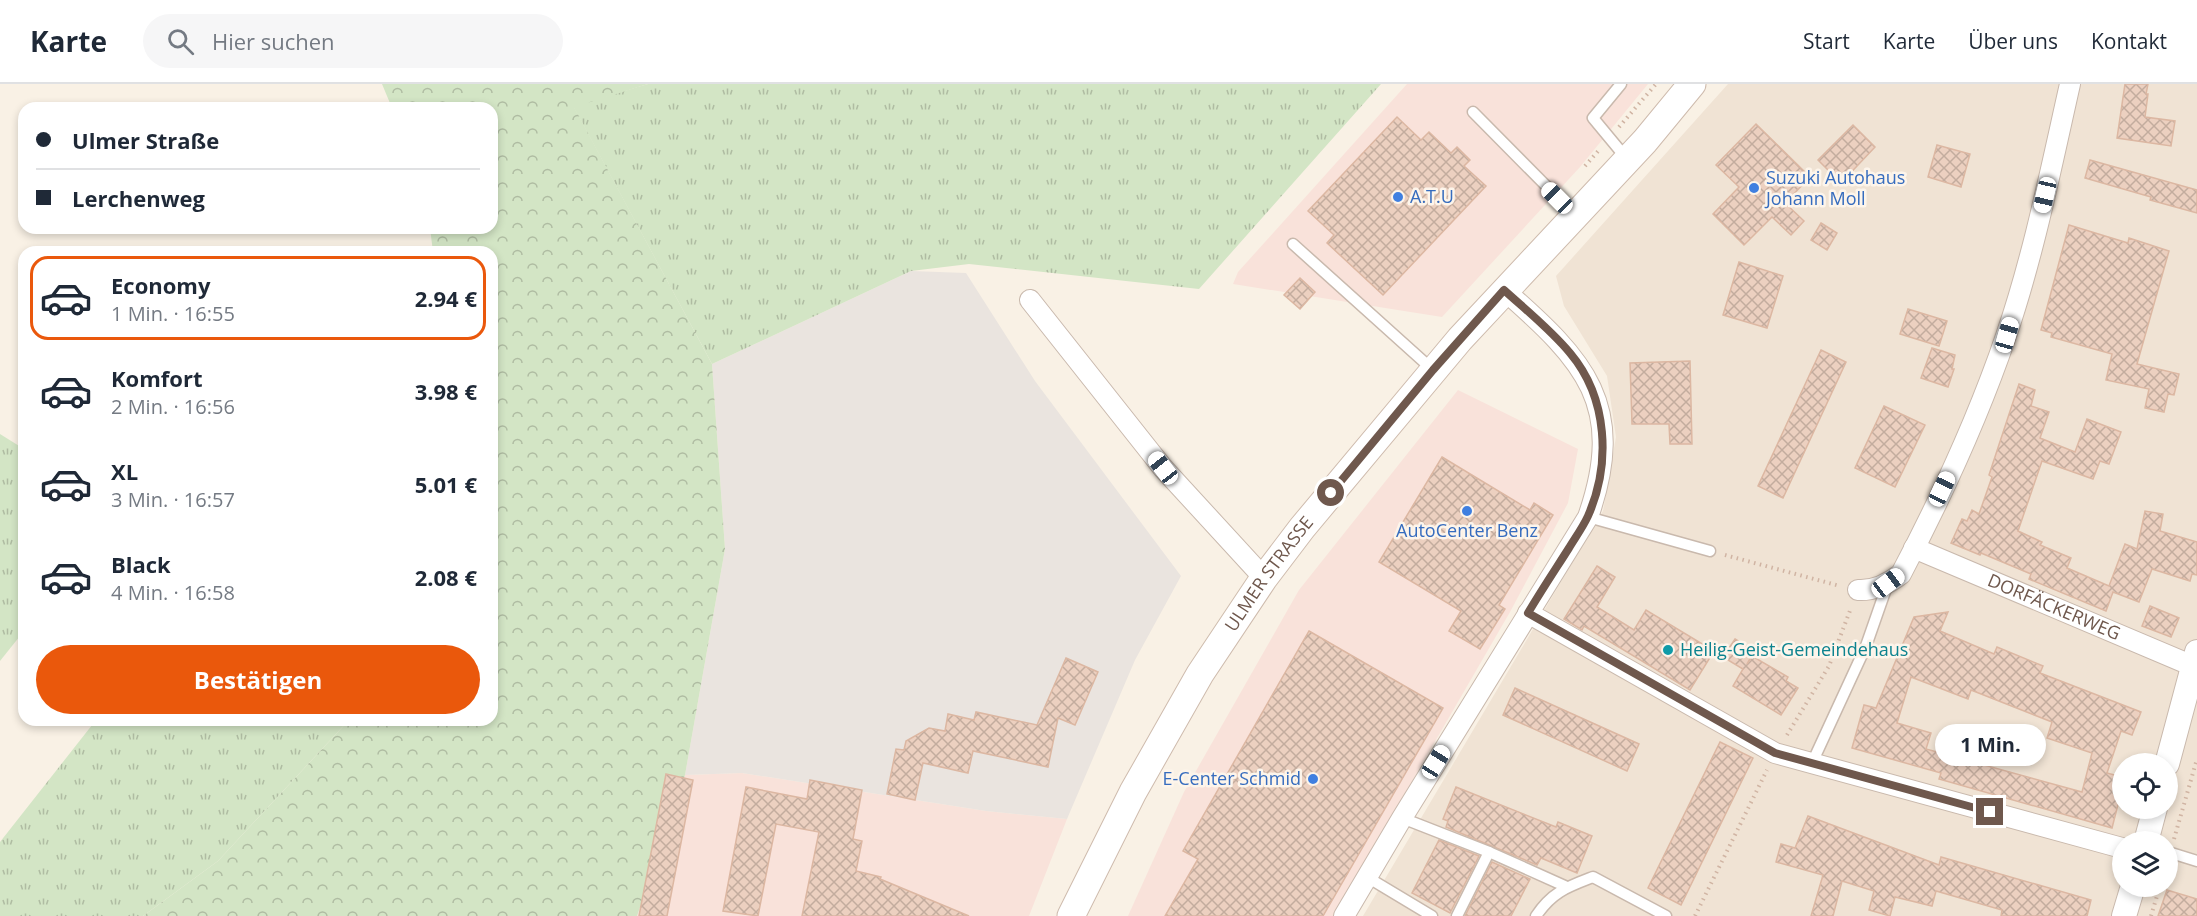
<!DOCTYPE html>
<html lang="de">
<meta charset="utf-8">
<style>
body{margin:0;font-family:"Open Sans",sans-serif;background:#f6f6f7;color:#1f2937;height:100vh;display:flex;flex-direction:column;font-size:22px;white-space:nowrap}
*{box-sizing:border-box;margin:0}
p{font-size:20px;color:#747a83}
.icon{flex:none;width:33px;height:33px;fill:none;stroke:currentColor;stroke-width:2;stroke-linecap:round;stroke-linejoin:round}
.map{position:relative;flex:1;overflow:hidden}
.sheet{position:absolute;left:18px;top:162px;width:480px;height:480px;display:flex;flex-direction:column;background:#fff;border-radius:18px;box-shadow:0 3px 9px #0003}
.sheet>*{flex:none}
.top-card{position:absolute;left:18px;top:18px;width:480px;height:132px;border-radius:18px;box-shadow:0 3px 9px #0003;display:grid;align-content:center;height:132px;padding:0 18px;background:#fff}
.buttons{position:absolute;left:2112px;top:669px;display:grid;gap:12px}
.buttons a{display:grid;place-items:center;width:66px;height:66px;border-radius:50%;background:#fff;box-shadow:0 3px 9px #0003;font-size:30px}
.end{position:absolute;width:27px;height:27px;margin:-14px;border:8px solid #6f584d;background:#fff;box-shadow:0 0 0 3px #fff}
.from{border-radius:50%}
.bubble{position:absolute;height:42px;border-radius:21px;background:#fff;box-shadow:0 3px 9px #0003;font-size:20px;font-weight:700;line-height:42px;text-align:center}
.car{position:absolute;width:18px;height:36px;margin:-18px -9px;border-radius:8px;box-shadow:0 0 4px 2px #0007;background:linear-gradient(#fff 24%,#345 0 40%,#fff 0 76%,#345 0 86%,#fff 0)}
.top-card b{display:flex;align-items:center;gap:21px;height:57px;font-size:22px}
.top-card b+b{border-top:2px solid #e0e1e3}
.top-card i{width:15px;height:15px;background:#1f2937}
ul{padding:10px 0 0;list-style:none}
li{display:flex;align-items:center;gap:18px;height:84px;margin:0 12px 9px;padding:0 6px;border:3px solid transparent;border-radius:18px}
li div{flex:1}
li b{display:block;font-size:22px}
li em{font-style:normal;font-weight:700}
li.active{border-color:#ea580c}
li>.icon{width:54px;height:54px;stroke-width:1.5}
.button{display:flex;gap:12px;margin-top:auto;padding:12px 18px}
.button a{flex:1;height:69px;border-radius:36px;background:#ea580c;color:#fff;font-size:24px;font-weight:700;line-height:69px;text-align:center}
header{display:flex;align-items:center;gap:36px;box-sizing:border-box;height:84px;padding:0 30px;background:#fff;border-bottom:2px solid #e0e1e3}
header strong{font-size:28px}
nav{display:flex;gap:33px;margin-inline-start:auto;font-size:21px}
.search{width:420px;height:54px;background:#f6f6f7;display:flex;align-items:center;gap:15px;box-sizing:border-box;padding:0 21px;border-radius:33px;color:#747a83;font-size:22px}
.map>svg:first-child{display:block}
.residential{fill:#f0e3d4;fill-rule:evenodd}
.commercial{fill:#f9e2da}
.industrial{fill:#eae4df}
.grass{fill:url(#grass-tufts)}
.forest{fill:url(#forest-crowns)}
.building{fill:url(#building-cross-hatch);stroke:#dcb7a2;stroke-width:1.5;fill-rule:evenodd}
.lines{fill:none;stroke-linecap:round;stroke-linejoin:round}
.service-casing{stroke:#c9b9ad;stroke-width:13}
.minor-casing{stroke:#c9b9ad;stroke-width:22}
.tertiary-casing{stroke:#c9b9ad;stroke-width:26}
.secondary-casing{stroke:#cebbad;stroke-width:29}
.path{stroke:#d0b4a3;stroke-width:4;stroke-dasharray:1.5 4.5;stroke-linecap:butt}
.service{stroke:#fff;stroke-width:10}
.minor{stroke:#fff;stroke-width:20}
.tertiary{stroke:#fff;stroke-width:24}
.secondary{stroke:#fff;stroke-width:27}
.route{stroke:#6f584d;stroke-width:8}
.shop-dot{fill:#3f7fe0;stroke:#fdf5eb;stroke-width:2}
.culture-dot{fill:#0f9aa8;stroke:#fdf5eb;stroke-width:2}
.labels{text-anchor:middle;stroke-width:5;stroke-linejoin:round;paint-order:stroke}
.shop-label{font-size:18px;fill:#366cbe;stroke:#fdf5eb;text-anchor:start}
.street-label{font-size:18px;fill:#6f584d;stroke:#fdf5eb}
.culture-label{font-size:18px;fill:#0d838f;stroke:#fdf5eb;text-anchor:start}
</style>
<header>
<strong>Karte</strong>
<div class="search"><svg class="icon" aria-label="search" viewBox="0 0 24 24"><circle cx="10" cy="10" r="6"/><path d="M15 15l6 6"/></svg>Hier suchen</div>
<nav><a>Start</a><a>Karte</a><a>Über uns</a><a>Kontakt</a></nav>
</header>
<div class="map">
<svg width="2197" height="832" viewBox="0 0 2197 832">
<defs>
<pattern id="grass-tufts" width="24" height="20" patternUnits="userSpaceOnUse" patternTransform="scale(1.5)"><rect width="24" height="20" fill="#d3e5c5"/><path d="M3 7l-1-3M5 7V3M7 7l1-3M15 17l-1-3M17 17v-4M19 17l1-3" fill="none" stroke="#afbca2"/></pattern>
<pattern id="forest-crowns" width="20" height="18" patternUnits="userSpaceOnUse" patternTransform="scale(1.5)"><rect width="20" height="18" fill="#d3e5c5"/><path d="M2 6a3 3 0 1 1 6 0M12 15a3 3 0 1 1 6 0" fill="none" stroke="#afbca2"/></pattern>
<pattern id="building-cross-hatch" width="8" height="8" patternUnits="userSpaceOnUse" patternTransform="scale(1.5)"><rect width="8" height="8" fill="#ecd0c0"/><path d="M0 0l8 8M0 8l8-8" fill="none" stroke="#c3ac9e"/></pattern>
</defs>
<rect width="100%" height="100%" fill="#f9f1e5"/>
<path class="residential" d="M1728,0H2197V832H1363L1603,427L1616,353L1607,292L1564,222L1556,192ZM2122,680H2168V724H2122ZM2122,758H2168V802H2122Z"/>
<g class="commercial">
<path d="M1407,0H1648L1580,83L1442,233L1233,200L1238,188Z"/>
<path d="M1458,306L1578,365L1568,419L1510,528L1334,832H1128L1184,708L1299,506Z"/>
<path d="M742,689L986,727L1067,735L1029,832H637L685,691Z"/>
</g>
<path class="industrial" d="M911,187L966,189L1035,297L1181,492L1135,576L1067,735L986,727L742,689L685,691L725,465L712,280Z"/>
<g class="grass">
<path d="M648,0H1381L1199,205L969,180L911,187L712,280L573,22Z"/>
<path d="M0,350L24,365V547L0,577Z"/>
<path d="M96,636H349L218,777L143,832H0V758Z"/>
</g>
<path class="forest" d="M382,0H648L574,23L712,280L725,465L685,691L637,832H143L218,777L349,636H492V168H433L430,144H492V24H392Z"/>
<g class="building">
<path d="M2125,0H2148L2146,10H2148L2145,33L2175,37L2171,62L2117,54Z"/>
<path d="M1397,33L1421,56L1429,48L1451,69L1457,63L1470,76L1464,82L1486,102L1383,211L1327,159L1334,151L1308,127Z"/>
<path d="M1756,40L1810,93L1785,119L1804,137L1791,151L1772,133L1744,161L1713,130L1739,103L1716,81Z"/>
<path d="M1853,41L1875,63L1841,99L1818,76Z"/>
<path d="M1937,61L1970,70L1961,103L1928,93Z"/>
<path d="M2090,76L2197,106V129L2150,116L2151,113L2085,94Z"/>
<path d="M1821,139L1837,149L1827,166L1811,156Z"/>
<path d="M2069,141L2128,159L2129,154L2169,167L2137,280L2179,290L2174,311L2168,310L2164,328L2145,324L2149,305L2106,296L2112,270L2051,253L2052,249L2041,246Z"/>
<path d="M1739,178L1783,192L1767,244L1723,231Z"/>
<path d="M1300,194L1315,208L1300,225L1284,211Z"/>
<path d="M1908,225L1947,237L1939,262L1900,250Z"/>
<path d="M1932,264L1955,271L1952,285H1954L1948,303L1921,294Z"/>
<path d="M1821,266L1846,278L1783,414L1758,402Z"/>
<path d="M1690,277L1692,360H1670L1669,340H1632L1630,279Z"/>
<path d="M2019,300L2035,306L2031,322L2049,328L2040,354L2075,368L2087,335L2121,348L2109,380L2100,377L2093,395L2042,377L2018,447L2042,458L2040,461L2071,474L2067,484L2109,502L2125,460L2137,465L2145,427L2163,430L2160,447L2197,458V491L2192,490L2190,497L2152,485L2139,518L2113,508L2106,527L2029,495L2031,490L1981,469L1980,471L1951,459L1962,435L1967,437L1972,426L1979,430L1992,393L1989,391Z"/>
<path d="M1884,322L1925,341L1895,403L1855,384Z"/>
<path d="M1442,373L1530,426L1534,419L1553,431L1499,521L1505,525L1480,565L1449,547L1461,527L1379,478Z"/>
<path d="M1597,482L1615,493L1597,523L1634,546L1646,526L1714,567L1690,606L1584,542L1582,546L1564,535Z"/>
<path d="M2150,522L2179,534L2171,553L2142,542Z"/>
<path d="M1948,528L1940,547L1994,570L1997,563L2043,582L2040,589L2141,628L2132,651L2121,647L2107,689L2122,693V705L2112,744L1939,695L1941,689L1852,664L1864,621L1876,624L1914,533ZM1911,593L1968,615L1971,606L2052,638L2047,654L2092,669L2082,708L1926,665L1931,649L1897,639Z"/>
<path d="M1309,547L1443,624L1323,832H1165L1198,775L1183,767Z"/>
<path d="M1735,555L1754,567L1747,580L1752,572L1788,593L1786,597L1798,604L1781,631L1733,602L1743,585L1723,573Z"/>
<path d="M1066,574L1098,588L1075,641L1058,634L1048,683L973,667L968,689L923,679L915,716L887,710L896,665L904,666L906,657L929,644L945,647L948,630L974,636L976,628L1037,641Z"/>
<path d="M1515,604L1639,660L1627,687L1503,631Z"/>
<path d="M1720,658L1753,674L1681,821L1648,804Z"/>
<path d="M666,690L693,696L667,832H639Z"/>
<path d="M810,696L862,706L853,755L862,757L856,787L881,793L880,795L969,832H802L819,748L776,740L758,832L723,827L746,703L807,715Z"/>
<path d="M1456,703L1556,743L1558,738L1592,752L1577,789L1541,774L1537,781L1446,743L1448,737L1443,735Z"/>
<path d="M1808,732L1939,781L1941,773L2091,816L2087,832H2001L2002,826L1936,807L1932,822L1895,813L1890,832L1869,826L1874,807L1842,797L1833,832H1811L1823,791L1776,778L1781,760L1795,764Z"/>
<path d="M1439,756L1479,772L1450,829L1412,809Z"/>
<path d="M1492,778L1530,795L1511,832H1465Z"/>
<path d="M2167,806L2197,815V832H2158Z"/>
</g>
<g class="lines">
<defs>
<g id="service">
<path d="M1621,0L1593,34L1627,75"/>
<path d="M1473,28L1574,130"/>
<path d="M1293,160L1433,286"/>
<path d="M1588,433L1710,467"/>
<path d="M1812,679L1866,562L1888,499"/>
<path d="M1402,734L1489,768L1567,803"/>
<path d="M2168,768L2197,777"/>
<path d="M1367,793L1432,832"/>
<path d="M1457,832L1489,768"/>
<path d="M1536,832C1552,808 1567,803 1593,793L1666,832"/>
</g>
<g id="minor">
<path d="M1030,216L1163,384L1264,494"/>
<path id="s1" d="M1914,464L2193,582"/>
<path d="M1858,506C1874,507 1888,500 1901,490C1941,414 1978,334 2006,252C2034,170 2051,84 2070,0"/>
<path d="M1528,529L1775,669L2122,764"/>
<path d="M1344,832L1402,734L1588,433C1627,321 1585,277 1504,206"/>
</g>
<g id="tertiary">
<path d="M2167,680L2197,568"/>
<path d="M2146,758L2155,724"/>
<path d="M2124,832L2133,802"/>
</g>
<g id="secondary">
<path id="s2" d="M1071,832L1133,708L1200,590L1264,494L1302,444L1460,255L1645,57L1692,0"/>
</g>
</defs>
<use href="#service" class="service-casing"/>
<use href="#minor" class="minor-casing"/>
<use href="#tertiary" class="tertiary-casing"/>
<use href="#secondary" class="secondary-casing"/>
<g class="path">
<path d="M1619,43L1656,0"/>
<path d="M1585,82L1600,65"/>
<path d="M1725,471L1840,502"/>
<path d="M1787,651L1829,582L1851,524"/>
<path d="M2174,755L2197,675"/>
<path d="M1695,832L1767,686"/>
<path d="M2151,832L2160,802"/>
</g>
<use href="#service" class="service"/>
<use href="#minor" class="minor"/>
<use href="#tertiary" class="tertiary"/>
<use href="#secondary" class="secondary"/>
</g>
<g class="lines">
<path class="route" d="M1331,409L1433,286L1504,206C1526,226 1551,246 1570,269C1608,314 1611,380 1588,432C1583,443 1575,454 1569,464C1555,486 1541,507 1528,529L1775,669L1990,728"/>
</g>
<g class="shop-dot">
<circle cx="1754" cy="104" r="6"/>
<circle cx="1398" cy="113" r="6"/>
<circle cx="1467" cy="427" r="6"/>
<circle cx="1313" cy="695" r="6"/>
</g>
<circle class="culture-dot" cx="1668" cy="566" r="6"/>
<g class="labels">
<g class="shop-label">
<text x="1766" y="100">Suzuki Autohaus<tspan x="1766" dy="21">Johann Moll</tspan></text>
<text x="1410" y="119">A.T.U</text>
<text x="1467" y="453" text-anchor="middle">AutoCenter Benz</text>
<text x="1301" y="701" text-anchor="end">E-Center Schmid</text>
</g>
<g class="street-label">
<text dy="6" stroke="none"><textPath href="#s2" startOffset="396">ULMER STRASSE</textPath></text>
<text dy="6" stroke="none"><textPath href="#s1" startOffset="152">DORFÄCKERWEG</textPath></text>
</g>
<g class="culture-label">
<text x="1680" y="572">Heilig-Geist-Gemeindehaus</text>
</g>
</g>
</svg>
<div class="buttons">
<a><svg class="icon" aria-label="locate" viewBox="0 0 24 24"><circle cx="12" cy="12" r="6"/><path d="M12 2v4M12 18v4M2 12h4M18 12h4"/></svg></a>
<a><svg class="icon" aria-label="layers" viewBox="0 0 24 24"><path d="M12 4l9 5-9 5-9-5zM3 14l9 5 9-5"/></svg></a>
</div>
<i class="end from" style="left:1331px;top:409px"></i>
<i class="end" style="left:1990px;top:728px"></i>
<div class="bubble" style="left:1935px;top:640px;width:111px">1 Min.</div>
<i class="car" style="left:2045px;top:111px;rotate:193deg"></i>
<i class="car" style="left:1557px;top:114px;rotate:315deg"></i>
<i class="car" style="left:2007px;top:251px;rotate:16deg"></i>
<i class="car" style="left:1163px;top:384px;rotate:322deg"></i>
<i class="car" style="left:1942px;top:405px;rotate:25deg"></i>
<i class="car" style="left:1888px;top:499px;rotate:53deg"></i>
<i class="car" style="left:1436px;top:678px;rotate:32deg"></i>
<div class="top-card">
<b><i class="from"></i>Ulmer Straße</b>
<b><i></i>Lerchenweg</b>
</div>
<section class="sheet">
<ul>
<li class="active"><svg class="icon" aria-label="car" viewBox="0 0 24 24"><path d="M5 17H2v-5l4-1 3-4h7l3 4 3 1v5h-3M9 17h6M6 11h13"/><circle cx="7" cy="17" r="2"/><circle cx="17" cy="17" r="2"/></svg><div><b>Economy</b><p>1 Min. · 16:55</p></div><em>2.94 €</em></li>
<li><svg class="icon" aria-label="car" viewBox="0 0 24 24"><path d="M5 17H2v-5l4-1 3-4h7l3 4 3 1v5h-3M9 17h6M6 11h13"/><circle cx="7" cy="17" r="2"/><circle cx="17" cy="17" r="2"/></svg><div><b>Komfort</b><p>2 Min. · 16:56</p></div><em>3.98 €</em></li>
<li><svg class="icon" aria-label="car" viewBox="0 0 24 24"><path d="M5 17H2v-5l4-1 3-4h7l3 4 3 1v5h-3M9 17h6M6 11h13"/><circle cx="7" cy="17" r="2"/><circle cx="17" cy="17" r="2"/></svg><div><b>XL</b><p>3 Min. · 16:57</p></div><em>5.01 €</em></li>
<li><svg class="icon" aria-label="car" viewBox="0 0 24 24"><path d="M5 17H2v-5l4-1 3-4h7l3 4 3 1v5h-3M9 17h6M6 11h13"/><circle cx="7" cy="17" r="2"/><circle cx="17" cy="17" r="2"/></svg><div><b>Black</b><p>4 Min. · 16:58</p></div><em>2.08 €</em></li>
</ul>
<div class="button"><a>Bestätigen</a></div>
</section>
</div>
